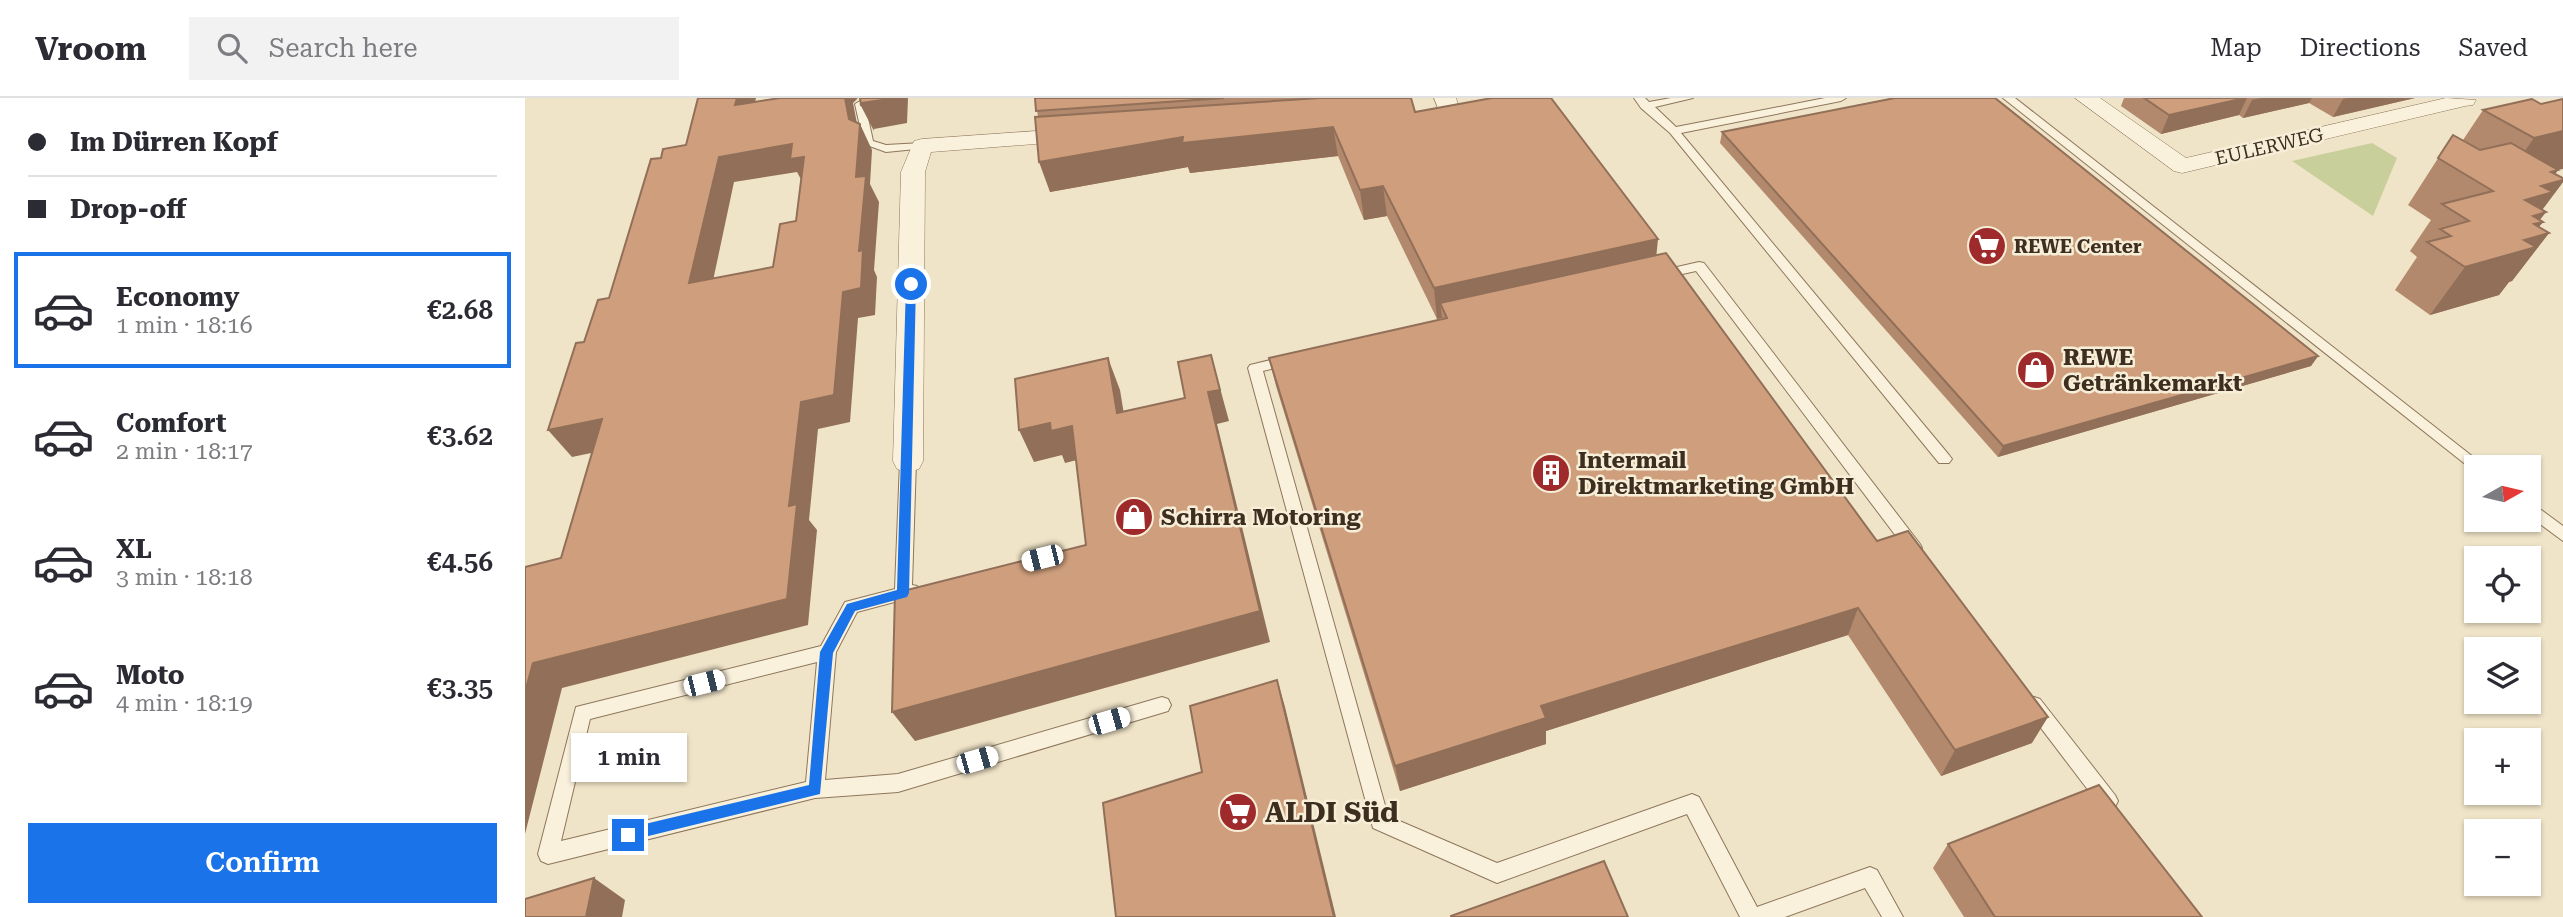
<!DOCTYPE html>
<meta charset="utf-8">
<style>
body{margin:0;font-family:"Roboto Serif",serif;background:#f2f2f3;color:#2b2b33;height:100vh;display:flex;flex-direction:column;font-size:26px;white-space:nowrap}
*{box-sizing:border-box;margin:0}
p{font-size:23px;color:#7c7c81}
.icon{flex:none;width:38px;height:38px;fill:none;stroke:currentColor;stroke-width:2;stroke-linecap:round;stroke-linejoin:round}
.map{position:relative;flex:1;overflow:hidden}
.sheet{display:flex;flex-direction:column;background:#fff;width:525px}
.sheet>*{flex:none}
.banner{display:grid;align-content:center;height:154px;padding:0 28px;background:#fff}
.needle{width:46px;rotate:82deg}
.buttons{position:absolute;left:1939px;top:357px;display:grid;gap:14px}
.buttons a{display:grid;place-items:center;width:77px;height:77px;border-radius:0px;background:#fff;box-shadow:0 2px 5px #0004;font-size:35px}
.end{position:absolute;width:32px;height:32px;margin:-16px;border:9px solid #1a73e8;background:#fff;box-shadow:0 0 0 4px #fff}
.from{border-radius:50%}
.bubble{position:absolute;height:49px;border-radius:0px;background:#fff;box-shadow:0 2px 5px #0004;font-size:23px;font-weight:600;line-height:49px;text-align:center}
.car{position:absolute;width:21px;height:42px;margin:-21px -10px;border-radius:9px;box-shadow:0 0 5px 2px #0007;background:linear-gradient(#fff 24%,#345 0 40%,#fff 0 76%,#345 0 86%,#fff 0)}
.banner b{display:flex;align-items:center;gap:24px;height:66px;font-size:26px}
.banner b+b{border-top:2px solid #e1e1e2}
.banner i{width:18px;height:18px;background:#2b2b33}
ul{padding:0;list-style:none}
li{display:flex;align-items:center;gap:21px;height:116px;margin:0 14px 10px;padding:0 14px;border:4px solid transparent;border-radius:0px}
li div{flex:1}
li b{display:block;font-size:26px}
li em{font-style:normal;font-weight:600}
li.on{border-color:#1a73e8}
li>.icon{width:63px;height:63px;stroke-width:1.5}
.button{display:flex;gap:14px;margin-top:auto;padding:14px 28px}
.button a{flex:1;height:80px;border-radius:0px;background:#1a73e8;color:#fff;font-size:28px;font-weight:600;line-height:80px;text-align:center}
header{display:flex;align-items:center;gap:42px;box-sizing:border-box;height:98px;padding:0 35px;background:#fff;border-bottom:2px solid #e1e1e2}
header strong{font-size:33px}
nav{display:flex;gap:38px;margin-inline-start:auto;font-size:24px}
.search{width:490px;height:63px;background:#f2f2f3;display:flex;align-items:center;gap:18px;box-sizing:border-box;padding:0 24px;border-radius:0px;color:#7c7c81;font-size:26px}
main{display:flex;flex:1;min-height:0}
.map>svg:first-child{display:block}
.green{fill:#c9cf9b}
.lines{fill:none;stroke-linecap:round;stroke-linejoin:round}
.service-casing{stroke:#8d765c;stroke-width:2}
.minor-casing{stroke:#8d765c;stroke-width:1}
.service{fill:#faf1dc;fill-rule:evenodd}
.minor{fill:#faf1dc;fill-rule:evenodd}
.wall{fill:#b2896c}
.shaded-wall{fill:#916f58}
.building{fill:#cf9f7d;stroke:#916f58;stroke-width:2;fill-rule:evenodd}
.route{fill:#1a73e8}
.labels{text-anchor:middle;stroke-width:5;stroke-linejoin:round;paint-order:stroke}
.far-street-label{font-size:19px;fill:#3d2e20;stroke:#f7eed8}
.far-poi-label{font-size:19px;font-weight:bold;fill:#3d2e20;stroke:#f7eed8;text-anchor:start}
.poi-label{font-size:23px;font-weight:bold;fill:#3d2e20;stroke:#f7eed8;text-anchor:start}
.near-poi-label{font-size:28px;font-weight:bold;fill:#3d2e20;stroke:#f7eed8;text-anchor:start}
</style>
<header>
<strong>Vroom</strong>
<div class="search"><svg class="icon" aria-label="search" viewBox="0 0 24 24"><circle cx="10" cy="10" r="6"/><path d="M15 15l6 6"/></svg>Search here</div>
<nav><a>Map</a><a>Directions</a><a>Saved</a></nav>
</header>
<main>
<section class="sheet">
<div class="banner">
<b><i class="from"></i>Im Dürren Kopf</b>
<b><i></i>Drop-off</b>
</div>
<ul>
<li class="on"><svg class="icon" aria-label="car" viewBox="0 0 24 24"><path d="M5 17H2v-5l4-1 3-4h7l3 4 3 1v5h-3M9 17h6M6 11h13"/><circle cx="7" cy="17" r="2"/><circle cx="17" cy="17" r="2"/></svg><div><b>Economy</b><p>1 min · 18:16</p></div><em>€2.68</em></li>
<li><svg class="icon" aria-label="car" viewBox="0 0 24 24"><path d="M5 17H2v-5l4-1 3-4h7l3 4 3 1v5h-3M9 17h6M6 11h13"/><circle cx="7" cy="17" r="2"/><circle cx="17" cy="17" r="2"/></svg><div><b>Comfort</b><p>2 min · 18:17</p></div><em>€3.62</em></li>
<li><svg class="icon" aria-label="car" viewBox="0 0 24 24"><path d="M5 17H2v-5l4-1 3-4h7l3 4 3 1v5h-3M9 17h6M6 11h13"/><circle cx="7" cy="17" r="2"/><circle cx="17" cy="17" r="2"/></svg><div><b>XL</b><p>3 min · 18:18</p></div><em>€4.56</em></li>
<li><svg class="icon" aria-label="car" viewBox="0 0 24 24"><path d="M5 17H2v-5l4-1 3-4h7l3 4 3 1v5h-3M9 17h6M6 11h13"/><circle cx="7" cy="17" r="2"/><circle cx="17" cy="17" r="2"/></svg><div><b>Moto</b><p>4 min · 18:19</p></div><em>€3.35</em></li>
</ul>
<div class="button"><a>Confirm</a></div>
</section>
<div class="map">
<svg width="2038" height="819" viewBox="0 0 2038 819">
<rect width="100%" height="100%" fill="#f0e4c8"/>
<path class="green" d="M1847,45L1872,60L1848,118L1767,63Z"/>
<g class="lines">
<defs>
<g id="service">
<path d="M1109,0H1120L1124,4L1146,0H1168L1130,9L1151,29L1300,0H1321L1316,3L1156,35L1424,357L1427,361L1424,365H1414L1145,35L1116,10Z"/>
<path d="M1478,0H1490L1961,369H1951V374L1949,373Z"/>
<path d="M335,3L340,6L348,43L361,47L397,45L401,46V50L361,54L339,46L330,6Z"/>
<path d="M1174,164L1179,165L1395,446L1397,450L1395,454H1383L1171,173L1135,181L1129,177L1130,174Z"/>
<path d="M766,257L771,259L773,262L771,265L738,273L863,718L972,765L1167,696L1174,699L1232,809L1345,769L1352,772L1378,819H1357L1340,790L1260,819H1215L1162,716L972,785L848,730L723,270L725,267Z"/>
<path d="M383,358L391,363L387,487L392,488L394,493L392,498L332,514L311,554L300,682L373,676L637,599L643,601L646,607L643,613L373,694L290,700L23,766L16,763L13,756L51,609L296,548L320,504L370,491L375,363ZM292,564L281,684L36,743L65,621Z"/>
<path d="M2004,403L2038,428V443L2004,418Z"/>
<path d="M1509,599L1515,601L1590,697L1593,703L1590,709L1583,712L1576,709L1503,613L1500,607L1503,601Z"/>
</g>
<g id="minor">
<path d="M909,0H931L934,10L931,15H915Z"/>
<path d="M1550,0H1575L1661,60L1921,0L1951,2L1948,7L1940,8L1657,75L1649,73Z"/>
<path d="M554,30L562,32L565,37L562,42L406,54L400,74L398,363L394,371L383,374L372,371L368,363L376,74L389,43L397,41Z"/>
</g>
</defs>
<use href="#service" class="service-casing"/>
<use href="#minor" class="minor-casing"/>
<use href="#service" class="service"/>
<use href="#minor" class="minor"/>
</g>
<g class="wall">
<path d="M510,0H886L890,14L1131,157L1507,645L1416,678L1323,537L1021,633V646L875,693L751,288L744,260L917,221V220L912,221L862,118L839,122L813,58L665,75L663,69L525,94Z"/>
<path d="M1599,0H1890L1808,19L1784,5L1718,20L1714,17L1636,36L1596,8Z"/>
<path d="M2007,1L2033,72L2030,76L2038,84L2017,112L2021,114L2015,122L2014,129L2024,135L1987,183L1984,184L1974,197L1905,217L1870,192L1892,159L1885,153L1906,122L1883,107L1928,37L1938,42L1958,12Z"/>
<path d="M1197,34L1793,258L1786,268L1473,359L1195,45Z"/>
<path d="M1423,746L1677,819H1439L1408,770Z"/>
</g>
<g class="shaded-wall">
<path d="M212,0H231L224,32L210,7Z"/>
<path d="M320,0H333L328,5L334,36L335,26L347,52L345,86L354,104L349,172L352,179L350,217L333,220L325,324L293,331L284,422L292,432L283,527L37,590L0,736V594L8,565L264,408L276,304L318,194L334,153L331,79L324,21Z"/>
<path d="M371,0H383L382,25L349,31V33L336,8L337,5Z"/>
<path d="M1720,0H1722L1714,17L1636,36L1644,17Z"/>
<path d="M1736,0H1787L1784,5L1718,20L1727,2Z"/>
<path d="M1823,0H1890L1808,19L1818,1Z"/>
<path d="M808,29L813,58L665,75L663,69L525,94L514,64L658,39Z"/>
<path d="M2038,33V71L2033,72L2023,86L2038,82V84L2014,116L2021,114L2012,125L2018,124L2005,140L2024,135L1987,183L1984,184L1974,197L1905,217L1940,169L1976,87L2009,40Z"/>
<path d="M267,46L279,59V87L272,74L209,84L182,211L164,185L194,59Z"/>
<path d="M858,88L862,118L839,122L835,92Z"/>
<path d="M1133,141L1130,171L915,205L917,220L912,221L909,190Z"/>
<path d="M686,257L704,323L692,326L745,544L390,643L367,614L735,513L683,294Z"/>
<path d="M1793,258L1786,268L1473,359L1478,348Z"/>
<path d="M583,260L595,292L604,347L592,315Z"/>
<path d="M77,321L100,348L47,359L23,332Z"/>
<path d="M525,325L547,328L560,360L540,365L537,357L509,364L494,332Z"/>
<path d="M1333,510L1323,537L1021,633V646L875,693L870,668L1016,608Z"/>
<path d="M752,582L760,609L811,819H809Z"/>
<path d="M1523,619L1507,645L1416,678L1430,652Z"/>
<path d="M69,780L100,802L97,819H61Z"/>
</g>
<g class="building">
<path d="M173,0H212L210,7L255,0H320L324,21L335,26L331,79L341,78L334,153L338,152L336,190L318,194L309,297L276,304L264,408L272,406L262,501L8,565L0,594V469L36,460L77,321L23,332L51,245L59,244L73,202L84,200L126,61L136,60L138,51L161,47ZM267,46L265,61L279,59L271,123L255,126L248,169L164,185L194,59Z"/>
<path d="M335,0H371L337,5L336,8Z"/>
<path d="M510,0H699L511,13Z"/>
<path d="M795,0H886L890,14L967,0H1026L1133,141L909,190L858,88L835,92L808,29L657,45L658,39L514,64L510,19Z"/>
<path d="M1370,0H1470L1793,258L1478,348L1197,34Z"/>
<path d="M1619,0H1720L1644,17Z"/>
<path d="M2007,1L2016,6L2038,1V33L2009,40L1958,12Z"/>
<path d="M1928,37L1955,52L1986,45L2033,72L2026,74L2038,80V82L2016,88L2028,94L2000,102L2021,114L2008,118L2018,124L2009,126L2024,135L1999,142L2011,149L1940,169L1902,144L1926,138L1915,131L1944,123L1917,106L1968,93L1913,60Z"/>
<path d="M1141,155L1352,443L1383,433L1523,619L1430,652L1333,510L1016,608L1021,620L870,668L744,260L922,220L915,205Z"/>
<path d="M686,257L695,292L683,294L735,513L367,614L370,495L561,447L547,328L526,333L525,325L494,332L490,281L583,260L592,315L660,300L653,264Z"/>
<path d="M752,582L809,819H591L578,705L677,674L665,608Z"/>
<path d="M1574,687L1677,819H1470L1423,746Z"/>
<path d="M1079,763L1103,819H926V818Z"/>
<path d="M69,780L61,819H0V801Z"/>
</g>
<path class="route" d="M386,184L391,186L384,495L382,499L330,513L308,555L295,696L103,743L98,741L96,737L103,730L284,687L295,554L322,506L372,492L381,186Z"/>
<defs>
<symbol id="supermarket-disc" viewBox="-11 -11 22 22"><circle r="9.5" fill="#9e2a2b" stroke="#f7eed8"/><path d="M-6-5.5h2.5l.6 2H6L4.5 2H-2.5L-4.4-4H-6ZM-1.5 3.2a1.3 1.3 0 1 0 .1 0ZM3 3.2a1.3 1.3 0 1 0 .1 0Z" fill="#fff"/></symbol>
<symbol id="shop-disc" viewBox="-11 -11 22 22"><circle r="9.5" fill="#9e2a2b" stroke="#f7eed8"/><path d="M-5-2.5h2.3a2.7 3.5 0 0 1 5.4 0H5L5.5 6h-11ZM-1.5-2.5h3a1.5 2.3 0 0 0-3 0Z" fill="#fff"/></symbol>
<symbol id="building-disc" viewBox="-11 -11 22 22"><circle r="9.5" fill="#9e2a2b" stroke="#f7eed8"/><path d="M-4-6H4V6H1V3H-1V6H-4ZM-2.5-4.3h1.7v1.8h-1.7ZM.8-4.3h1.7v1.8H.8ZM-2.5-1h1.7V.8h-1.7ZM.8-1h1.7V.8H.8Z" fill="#fff"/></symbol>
</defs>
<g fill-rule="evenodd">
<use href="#supermarket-disc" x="1440" y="126" width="44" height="44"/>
<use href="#shop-disc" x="1489" y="250" width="44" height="44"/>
<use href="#building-disc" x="1004" y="353" width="44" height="44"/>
<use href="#shop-disc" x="587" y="397" width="44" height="44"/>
<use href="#supermarket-disc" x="691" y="692" width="44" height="44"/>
</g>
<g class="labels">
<g class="far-street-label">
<text transform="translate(1744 48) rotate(-13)" y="7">EULERWEG</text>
</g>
<g class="far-poi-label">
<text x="1489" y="155">REWE Center</text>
</g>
<g class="poi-label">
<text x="1538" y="267">REWE<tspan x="1538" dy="26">Getränkemarkt</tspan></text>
<text x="1053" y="370">Intermail<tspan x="1053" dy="26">Direktmarketing GmbH</tspan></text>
<text x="636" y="427">Schirra Motoring</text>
</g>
<g class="near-poi-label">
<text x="740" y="724">ALDI Süd</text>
</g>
</g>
</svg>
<div class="buttons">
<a><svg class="needle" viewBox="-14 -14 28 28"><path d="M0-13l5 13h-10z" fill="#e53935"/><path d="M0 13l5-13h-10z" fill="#7c7c81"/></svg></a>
<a><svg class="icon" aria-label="locate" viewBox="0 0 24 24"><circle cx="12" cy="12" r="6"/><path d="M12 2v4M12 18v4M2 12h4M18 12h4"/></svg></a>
<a><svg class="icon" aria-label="layers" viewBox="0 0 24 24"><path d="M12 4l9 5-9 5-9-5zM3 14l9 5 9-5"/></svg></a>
<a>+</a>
<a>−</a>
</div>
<i class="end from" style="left:386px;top:186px"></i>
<i class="end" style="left:103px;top:737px"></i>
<div class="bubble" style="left:46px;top:635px;width:116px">1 min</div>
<i class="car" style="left:517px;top:460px;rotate:256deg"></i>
<i class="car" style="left:179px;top:585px;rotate:76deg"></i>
<i class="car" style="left:584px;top:623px;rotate:74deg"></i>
<i class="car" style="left:452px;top:662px;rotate:74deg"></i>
</div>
</main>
